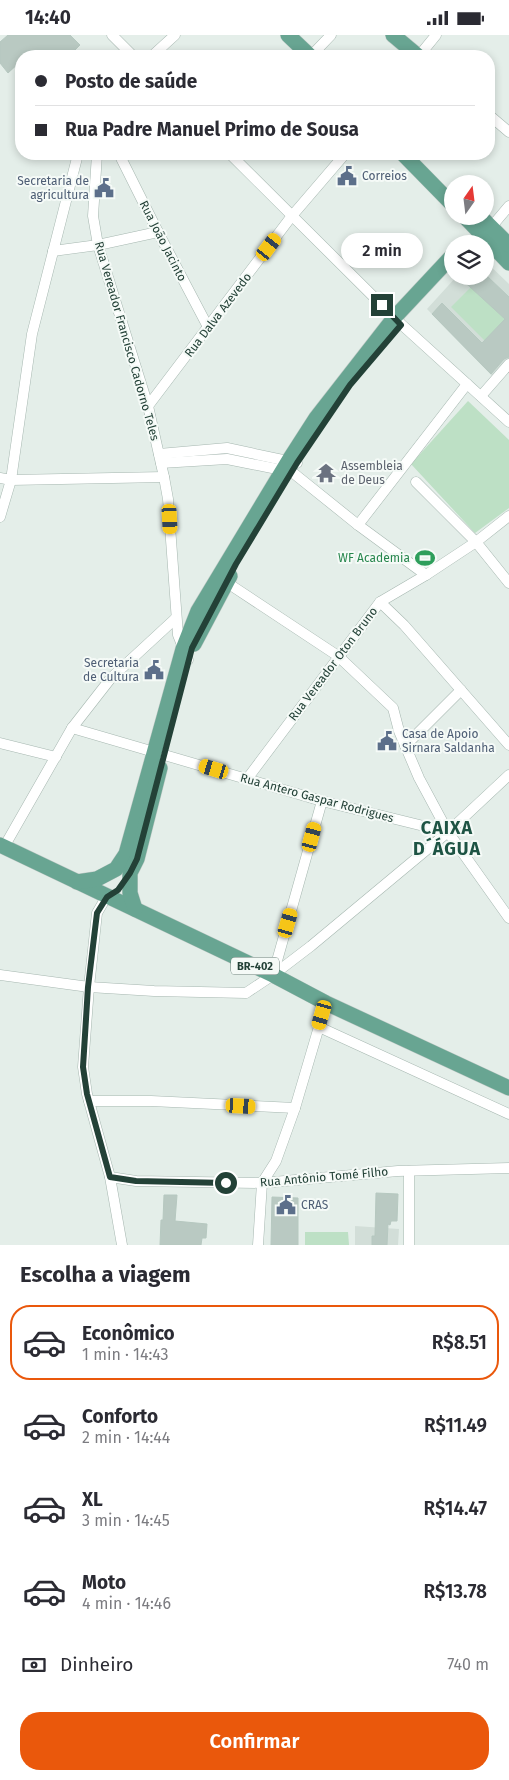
<!DOCTYPE html>
<html lang="pt">
<meta charset="utf-8">
<style>
body{margin:0;font-family:"Fira Sans",sans-serif;background:#f7f7f7;color:#2b2b33;height:100vh;display:flex;flex-direction:column;font-size:19px;white-space:nowrap}
*{box-sizing:border-box;margin:0}
p{font-size:16px;color:#7c7c81}
.icon{flex:none;width:28px;height:28px;fill:none;stroke:currentColor;stroke-width:2;stroke-linecap:round;stroke-linejoin:round}
.map{position:relative;height:1210px;overflow:hidden}
.sheet{display:flex;flex-direction:column;background:#fff;flex:1}
.sheet>*{flex:none}
.hud{position:absolute;left:15px;top:15px;width:480px;height:110px;border-radius:20px;box-shadow:0 2px 8px #0003;display:grid;align-content:center;height:110px;padding:0 20px;background:#fff}
.needle{width:32px;rotate:14deg}
.fabs{position:absolute;left:444px;top:140px;display:grid;gap:10px}
.fabs a{display:grid;place-items:center;width:50px;height:50px;border-radius:50%;background:#fff;box-shadow:0 2px 8px #0003;font-size:25px}
.end{position:absolute;width:22px;height:22px;margin:-11px;border:6px solid #234137;background:#fff;box-shadow:0 0 0 2px #fff}
.from{border-radius:50%}
.bubble{position:absolute;height:35px;border-radius:18px;background:#fff;box-shadow:0 2px 8px #0003;font-size:16px;font-weight:600;line-height:35px;text-align:center}
.car{position:absolute;width:15px;height:30px;margin:-15px -8px;border-radius:6px;box-shadow:0 0 4px 1px #0007;background:linear-gradient(#f5c518 24%,#345 0 40%,#f5c518 0 76%,#345 0 86%,#f5c518 0)}
.hud b{display:flex;align-items:center;gap:18px;height:48px;font-size:19px}
.hud b+b{border-top:1px solid #e1e1e2}
.hud i{width:12px;height:12px;background:#2b2b33}
ul{padding:0;list-style:none}
li{display:flex;align-items:center;gap:15px;height:75px;margin:0 10px 8px;padding:0 10px;border:2px solid transparent;border-radius:20px}
li div{flex:1}
li b{display:block;font-size:19px}
li em{font-style:normal;font-weight:600}
li.selected{border-color:#ea580c}
li>.icon{width:45px;height:45px;stroke-width:1.5}
h2{padding:0 20px;font-size:22px;line-height:60px}
.pay{display:flex;align-items:center;gap:12px;height:55px;padding:0 20px;font-size:19px}
.pay p{margin-inline-start:auto}
.action{display:flex;gap:10px;margin-top:auto;padding:10px 20px}
.action a{flex:1;height:58px;border-radius:20px;background:#ea580c;color:#fff;font-size:20px;font-weight:600;line-height:58px;text-align:center}
.status{display:flex;justify-content:space-between;align-items:center;height:35px;padding:0 25px;background:#fff;direction:ltr}
.status svg{height:14px;fill:currentColor}
.map>svg:first-child{display:block}
.built{fill:#d2ded8}
.green{fill:#bde0c5}
.building{fill:#b9c9c2;stroke:#b6c8c0}
.lines{fill:none;stroke-linecap:round;stroke-linejoin:round}
.minor-casing{stroke:#a6b7b0;stroke-width:11}
.primary-casing{stroke:#c1cac7;stroke-width:16}
.minor{stroke:#fff;stroke-width:10}
.primary{stroke:#68a592;stroke-width:15}
.route{stroke:#234137;stroke-width:6}
.labels{text-anchor:middle;stroke-width:4;stroke-linejoin:round;paint-order:stroke}
.shield{fill:#f5faf7;stroke:#627871;stroke-width:1}
.shield-label{font-size:11px;font-weight:bold;fill:#234137}
.service-label{font-size:12px;fill:#4e5e75;stroke:#f5faf7;text-anchor:start}
.street-label{font-size:12px;fill:#234137;stroke:#f5faf7}
.worship-label{font-size:12px;fill:#5b616d;stroke:#f5faf7;text-anchor:start}
.leisure-label{font-size:12px;fill:#27864d;stroke:#f5faf7;text-anchor:end}
.district-label{font-size:18px;font-weight:bold;letter-spacing:1px;fill:#1e5444;stroke:#f5faf7}
</style>
<div class="status"><b>14:40</b><svg viewBox="0 0 49 12"><path d="M0 12V9h3v3zM5 12V6h3v6zM10 12V3h3v9zM15 12V0h3v12zM26 1h20v11H26zM47 4h2v5h-2z"/></svg></div>
<div class="map">
<svg width="509" height="1210" viewBox="0 0 509 1210">
<rect width="100%" height="100%" fill="#e4eee9"/>
<g class="built">
<path d="M485,226L509,249V326L494,343L427,274L457,241H485Z"/>
<path d="M355,1191L399,1194L398,1210H355Z"/>
</g>
<g class="green">
<path d="M471,252L505,284L485,306L451,272Z"/>
<path d="M468,366L509,405V473L475,498L411,429Z"/>
<path d="M305,1197H348L349,1210H305Z"/>
</g>
<g class="building">
<path d="M8,0H70L80,10L69,21H34L30,18L26,21H21V26L8,38L0,28V7Z"/>
<path d="M458,241H487L509,262V322L504,324L491,339L432,279L442,268L482,308L505,284Z"/>
<path d="M376,1158L398,1159L397,1186H391L390,1190L388,1189L387,1210H372V1201H375Z"/>
<path d="M164,1160H177L175,1186L207,1189L206,1203H202L201,1210H160L161,1185H163Z"/>
<path d="M272,1162L298,1163V1210H271Z"/>
</g>
<g class="lines">
<defs>
<g id="minor">
<path d="M112,0L133,21"/>
<path d="M152,21L175,0"/>
<path d="M311,21L331,0"/>
<path d="M419,21L436,0"/>
<path d="M489,80L509,97"/>
<path d="M97,119L93,181L98,210L148,371L164,442L168,464L178,600L188,625"/>
<path d="M119,119L158,197L208,292"/>
<path d="M230,119L401,289L509,387"/>
<path d="M487,197L509,171"/>
<path d="M53,216L98,210L158,197"/>
<path d="M481,361L509,329"/>
<path d="M148,371L291,182L345,119"/>
<path d="M159,419L227,413L297,428"/>
<path d="M161,428L227,424L292,437L358,490L426,540"/>
<path d="M0,443L11,445L164,442"/>
<path d="M416,447L476,507L509,548"/>
<path d="M0,482L11,445L32,299L78,119"/>
<path d="M358,490L467,349"/>
<path d="M226,547L338,621L393,673L399,696L419,743L448,797L509,883"/>
<path d="M380,567L404,590L509,710"/>
<path d="M72,693L322,766L448,797"/>
<path d="M0,708L56,722"/>
<path d="M405,711L461,655"/>
<path d="M247,744L380,567L426,540L476,507L509,481"/>
<path d="M4,812L72,693L111,643L176,583"/>
<path d="M107,861L97,878L89,952L83,1032L87,1059L110,1142L122,1210"/>
<path d="M0,940L89,952L154,956L246,958L273,940L311,911L448,797L509,740"/>
<path d="M273,940L322,766"/>
<path d="M319,992L509,1079"/>
<path d="M89,1066H151L295,1073"/>
<path d="M409,1136V1210"/>
<path d="M110,1142L136,1146L262,1148L398,1136L509,1133"/>
<path d="M258,1210L262,1148L276,1126L295,1073L326,968"/>
</g>
<g id="primary">
<path d="M288,0L310,21"/>
<path d="M393,0L418,21"/>
<path d="M403,119L452,169"/>
<path d="M464,181L509,228"/>
<path d="M480,181L509,210"/>
<path d="M194,609L230,541"/>
<path d="M0,810L273,940L326,968L509,1053"/>
<path d="M77,847L97,844L116,834L126,819L183,614L198,576L289,425L316,383L394,283L452,221"/>
<path d="M135,874L130,858V838L137,824L160,733"/>
</g>
</defs>
<use href="#minor" class="minor-casing"/>
<use href="#primary" class="primary-casing"/>
<use href="#minor" class="minor"/>
<use href="#primary" class="primary"/>
</g>
<g class="lines">
<path class="route" d="M226,1148L136,1146L110,1142L87,1059L83,1032L88,952L97,878L107,862L118,855L130,838L137,824L192,613L236,529L297,428L350,350L401,290L382,270"/>
</g>
<defs>
<symbol id="civic-bare" viewBox="-9 -9 18 18"><path d="M-.6-6.5H3V-4.5H.6V-3L4-1V1h2V6H-6V1h2V-1L-.6-3ZM-1.2 2.5V6h2.4V2.5Z" fill="#5c6f8a" stroke="#f5faf7" stroke-width="2.5" paint-order="stroke"/></symbol>
<symbol id="temple-bare" viewBox="-9 -9 18 18"><path d="M0-6L5-2H3V0L6.5 2.5H4V6H1.5V3h-3V6H-4V2.5H-6.5L-3 0V-2H-5Z" fill="#6b7280" stroke="#f5faf7" stroke-width="2.5" paint-order="stroke"/></symbol>
<symbol id="stadium-bare" viewBox="-9 -9 18 18"><path d="M0-5a6.5 5 0 1 0 0 10a6.5 5 0 1 0 0-10ZM-3.5-1.8h7v3.6h-7Z" fill="#2e9e5b" stroke="#f5faf7" stroke-width="2.5" paint-order="stroke"/></symbol>
</defs>
<g fill-rule="evenodd">
<use href="#civic-bare" x="333" y="127" width="28" height="28"/>
<use href="#civic-bare" x="90" y="139" width="28" height="28"/>
<use href="#temple-bare" x="312" y="424" width="28" height="28"/>
<use href="#stadium-bare" x="411" y="509" width="28" height="28"/>
<use href="#civic-bare" x="140" y="621" width="28" height="28"/>
<use href="#civic-bare" x="373" y="692" width="28" height="28"/>
<use href="#civic-bare" x="272" y="1156" width="28" height="28"/>
</g>
<g class="labels">
<rect class="shield" x="231" y="922.5" width="48" height="17" rx="4"/>
<g class="shield-label">
<text x="255" y="935">BR-402</text>
</g>
<g class="service-label">
<text x="362" y="145">Correios</text>
<text x="89" y="150" text-anchor="end">Secretaria de<tspan x="89" dy="14">agricultura</tspan></text>
<text x="139" y="632" text-anchor="end">Secretaria<tspan x="139" dy="14">de Cultura</tspan></text>
<text x="402" y="703">Casa de Apoio<tspan x="402" dy="14">Sirnara Saldanha</tspan></text>
<text x="301" y="1174">CRAS</text>
</g>
<g class="street-label">
<text transform="translate(163 206) rotate(63)" y="4">Rua João Jacinto</text>
<text transform="translate(218 280) rotate(-53)" y="4">Rua Dalva Azevedo</text>
<text transform="translate(127 306) rotate(74)" y="4">Rua Vereador Francisco Cadorno Teles</text>
<text transform="translate(333 629) rotate(-53)" y="4">Rua Vereador Oton Bruno</text>
<text transform="translate(317 763) rotate(15)" y="4">Rua Antero Gaspar Rodrigues</text>
<text transform="translate(324 1142) rotate(-5)" y="4">Rua Antônio Tomé Filho</text>
</g>
<g class="worship-label">
<text x="341" y="435">Assembleia<tspan x="341" dy="14">de Deus</tspan></text>
</g>
<g class="leisure-label">
<text x="410" y="527">WF Academia</text>
</g>
<g class="district-label">
<text x="447" y="799">CAIXA<tspan x="447" dy="21">D´ÁGUA</tspan></text>
</g>
</g>
</svg>
<div class="fabs">
<a><svg class="needle" viewBox="-14 -14 28 28"><path d="M0-13l5 13h-10z" fill="#e53935"/><path d="M0 13l5-13h-10z" fill="#7c7c81"/></svg></a>
<a><svg class="icon" aria-label="layers" viewBox="0 0 24 24"><path d="M12 4l9 5-9 5-9-5zM3 14l9 5 9-5"/></svg></a>
</div>
<i class="end from" style="left:226px;top:1148px"></i>
<i class="end" style="left:382px;top:270px"></i>
<div class="bubble" style="left:341px;top:198px;width:82px">2 min</div>
<i class="car" style="left:269px;top:212px;rotate:37deg"></i>
<i class="car" style="left:170px;top:484px;rotate:177deg"></i>
<i class="car" style="left:214px;top:734px;rotate:287deg"></i>
<i class="car" style="left:312px;top:802px;rotate:15deg"></i>
<i class="car" style="left:288px;top:888px;rotate:16deg"></i>
<i class="car" style="left:322px;top:980px;rotate:196deg"></i>
<i class="car" style="left:241px;top:1071px;rotate:93deg"></i>
<div class="hud">
<b><i class="from"></i>Posto de saúde</b>
<b><i></i>Rua Padre Manuel Primo de Sousa</b>
</div>
</div>
<section class="sheet">
<h2>Escolha a viagem</h2>
<ul>
<li class="selected"><svg class="icon" aria-label="car" viewBox="0 0 24 24"><path d="M5 17H2v-5l4-1 3-4h7l3 4 3 1v5h-3M9 17h6M6 11h13"/><circle cx="7" cy="17" r="2"/><circle cx="17" cy="17" r="2"/></svg><div><b>Econômico</b><p>1 min · 14:43</p></div><em>R$8.51</em></li>
<li><svg class="icon" aria-label="car" viewBox="0 0 24 24"><path d="M5 17H2v-5l4-1 3-4h7l3 4 3 1v5h-3M9 17h6M6 11h13"/><circle cx="7" cy="17" r="2"/><circle cx="17" cy="17" r="2"/></svg><div><b>Conforto</b><p>2 min · 14:44</p></div><em>R$11.49</em></li>
<li><svg class="icon" aria-label="car" viewBox="0 0 24 24"><path d="M5 17H2v-5l4-1 3-4h7l3 4 3 1v5h-3M9 17h6M6 11h13"/><circle cx="7" cy="17" r="2"/><circle cx="17" cy="17" r="2"/></svg><div><b>XL</b><p>3 min · 14:45</p></div><em>R$14.47</em></li>
<li><svg class="icon" aria-label="car" viewBox="0 0 24 24"><path d="M5 17H2v-5l4-1 3-4h7l3 4 3 1v5h-3M9 17h6M6 11h13"/><circle cx="7" cy="17" r="2"/><circle cx="17" cy="17" r="2"/></svg><div><b>Moto</b><p>4 min · 14:46</p></div><em>R$13.78</em></li>
</ul>
<div class="pay"><svg class="icon" aria-label="cash" viewBox="0 0 24 24"><path d="M3 7h18v10H3z"/><circle cx="12" cy="12" r="2"/></svg>Dinheiro<p>740 m</p></div>
<div class="action"><a>Confirmar</a></div>
</section>
